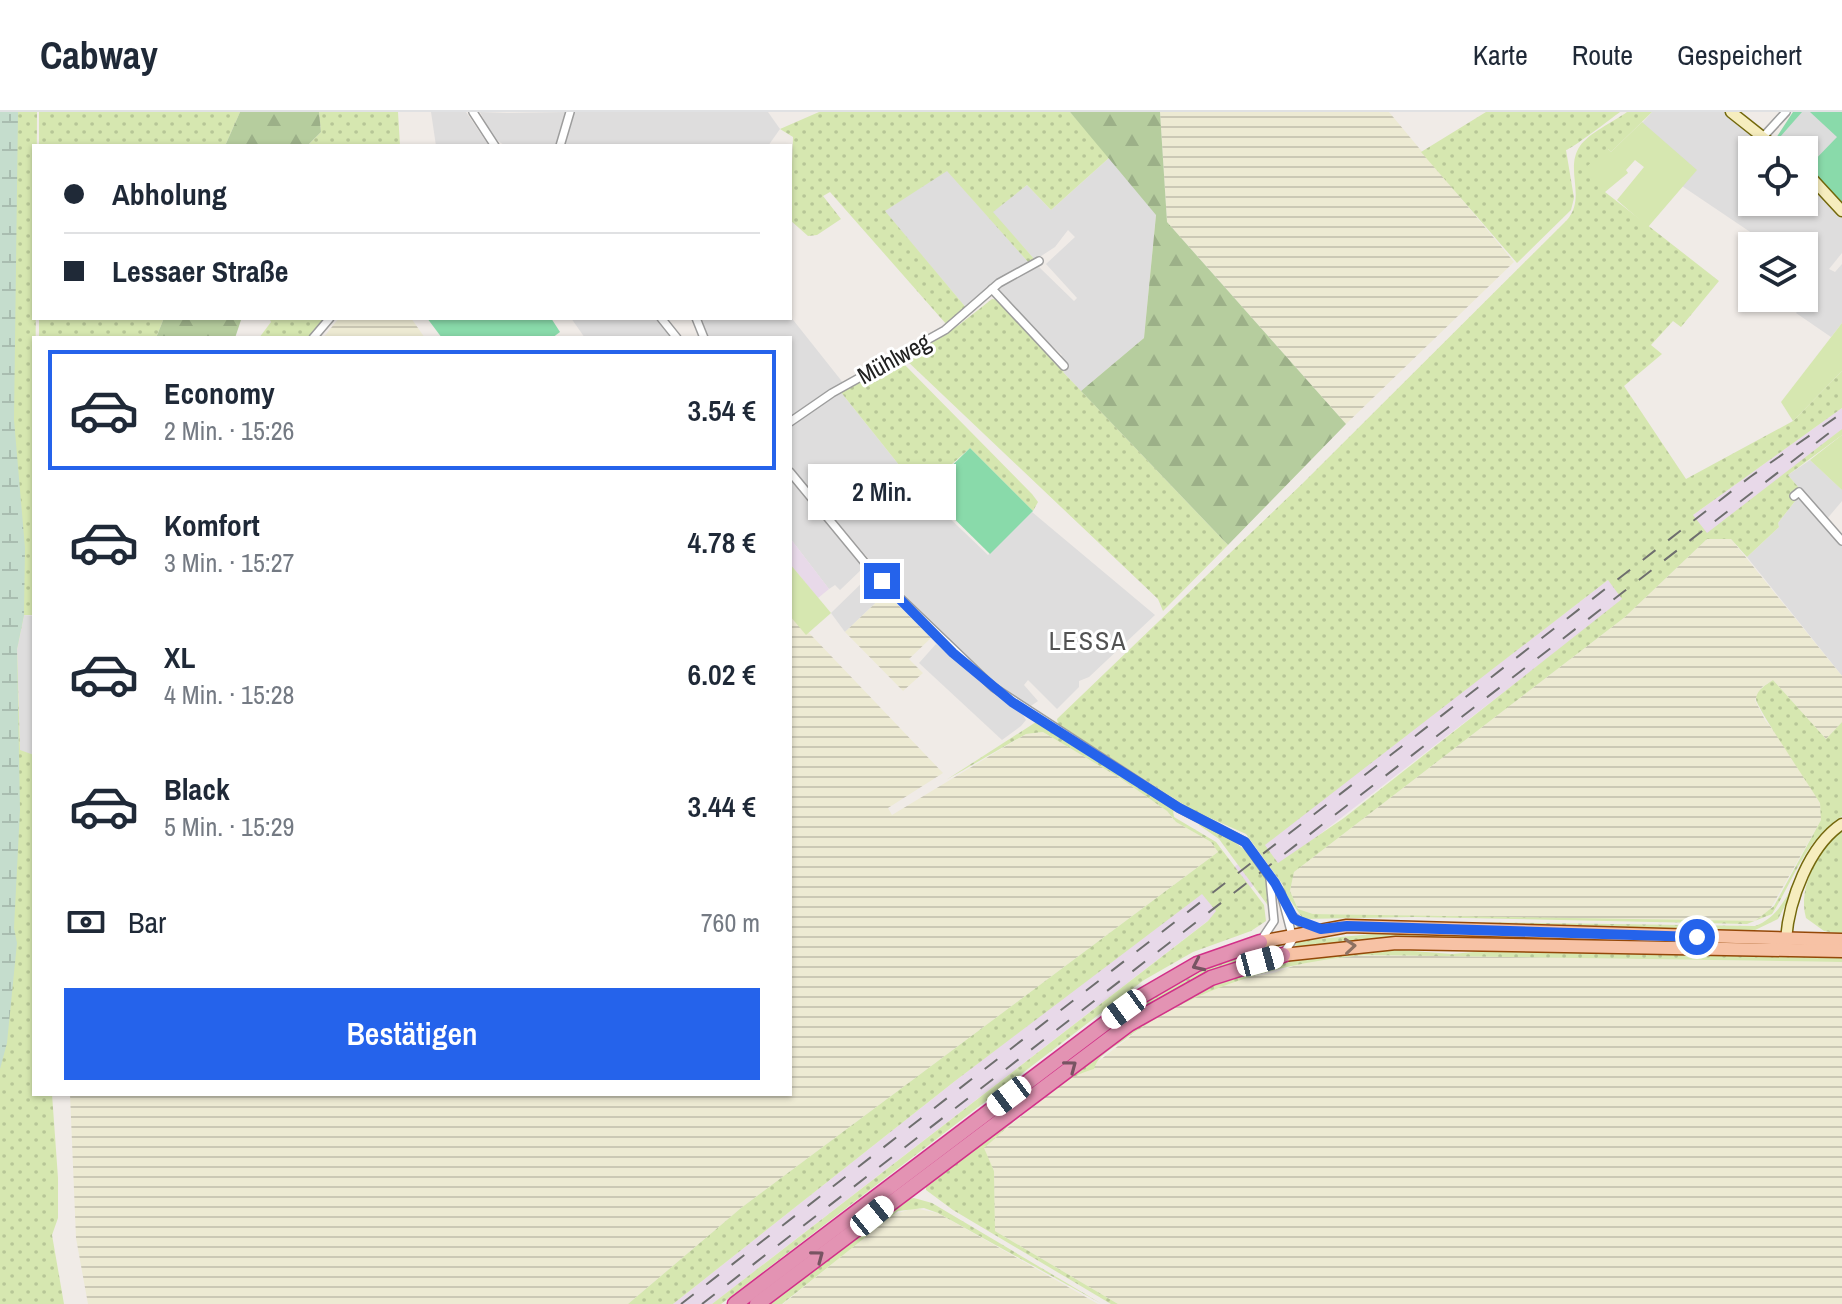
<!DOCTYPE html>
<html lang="de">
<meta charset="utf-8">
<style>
body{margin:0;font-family:"Archivo Narrow",sans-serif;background:#f2f2f3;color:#1f2937;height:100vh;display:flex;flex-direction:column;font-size:30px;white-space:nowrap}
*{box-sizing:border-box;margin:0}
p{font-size:26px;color:#747a83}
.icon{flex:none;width:44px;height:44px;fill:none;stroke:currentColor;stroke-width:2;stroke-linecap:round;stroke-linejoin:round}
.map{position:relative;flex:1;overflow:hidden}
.side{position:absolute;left:32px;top:224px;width:760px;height:760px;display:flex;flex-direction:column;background:#fff;border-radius:0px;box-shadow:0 2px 6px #0004}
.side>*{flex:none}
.banner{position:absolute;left:32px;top:32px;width:760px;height:176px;border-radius:0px;box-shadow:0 2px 6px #0004;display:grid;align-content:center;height:176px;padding:0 32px;background:#fff}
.controls{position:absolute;left:1738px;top:24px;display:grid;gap:16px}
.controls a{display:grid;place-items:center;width:80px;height:80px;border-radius:0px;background:#fff;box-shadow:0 2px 6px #0004;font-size:40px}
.end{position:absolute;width:36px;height:36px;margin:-18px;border:10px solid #2563eb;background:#fff;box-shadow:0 0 0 4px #fff}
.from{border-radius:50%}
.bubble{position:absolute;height:56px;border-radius:0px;background:#fff;box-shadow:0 2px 6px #0004;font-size:26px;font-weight:600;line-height:56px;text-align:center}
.car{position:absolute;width:24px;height:48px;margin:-24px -12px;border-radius:10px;box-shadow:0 0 6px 2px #0007;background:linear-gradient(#fff 24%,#345 0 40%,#fff 0 76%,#345 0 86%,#fff 0)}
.banner b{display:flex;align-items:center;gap:28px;height:76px;font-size:30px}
.banner b+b{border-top:2px solid #e0e1e3}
.banner i{width:20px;height:20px;background:#1f2937}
ul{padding:14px 0 0;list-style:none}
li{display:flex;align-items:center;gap:24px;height:120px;margin:0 16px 12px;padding:0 16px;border:4px solid transparent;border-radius:0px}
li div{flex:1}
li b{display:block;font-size:30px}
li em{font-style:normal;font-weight:600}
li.selected{border-color:#2563eb}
li>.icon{width:72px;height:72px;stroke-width:1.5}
.pay{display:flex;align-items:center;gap:20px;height:88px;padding:0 32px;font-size:30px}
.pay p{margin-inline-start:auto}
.primary-button{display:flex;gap:16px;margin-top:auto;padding:16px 32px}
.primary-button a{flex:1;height:92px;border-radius:0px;background:#2563eb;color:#fff;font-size:32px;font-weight:600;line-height:92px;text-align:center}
header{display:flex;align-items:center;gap:48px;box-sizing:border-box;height:112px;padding:0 40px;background:#fff;border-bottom:2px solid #e0e1e3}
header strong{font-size:38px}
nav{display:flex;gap:44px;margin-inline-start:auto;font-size:28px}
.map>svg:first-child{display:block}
.residential{fill:#dedddd}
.industrial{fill:#e8d9e9}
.farmland{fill:url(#farmland-rules)}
.grass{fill:url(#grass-dots);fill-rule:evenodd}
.forest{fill:url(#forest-firs)}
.wetland{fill:url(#wetland-marsh)}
.garden{fill:#d6e7b0}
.pitch{fill:#89daaa}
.parking{fill:#dcdcdc}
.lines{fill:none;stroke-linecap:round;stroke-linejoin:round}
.street-casing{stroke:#9d9d9d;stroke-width:10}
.secondary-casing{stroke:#73680b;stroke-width:13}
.primary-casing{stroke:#944808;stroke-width:15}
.highway-casing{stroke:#d23089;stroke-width:17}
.street{stroke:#fff;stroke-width:7}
.secondary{stroke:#f6edbe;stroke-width:10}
.primary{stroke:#f7c2a5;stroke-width:12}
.highway{stroke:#e393b3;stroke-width:14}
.rail{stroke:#6e6e6e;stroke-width:2;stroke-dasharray:16 16;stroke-linecap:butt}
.oneway{stroke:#8c7162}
.oneway2{stroke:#785462}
.route{stroke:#2563eb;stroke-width:10}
.labels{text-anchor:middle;stroke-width:6;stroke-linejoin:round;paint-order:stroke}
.street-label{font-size:24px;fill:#202020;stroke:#fff}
.neighbourhood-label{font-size:26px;letter-spacing:2px;fill:#535353;stroke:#fff}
</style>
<header>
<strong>Cabway</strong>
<nav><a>Karte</a><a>Route</a><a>Gespeichert</a></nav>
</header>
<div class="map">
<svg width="1842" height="1192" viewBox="0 0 1842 1192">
<defs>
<pattern id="farmland-rules" width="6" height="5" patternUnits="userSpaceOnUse" patternTransform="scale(2)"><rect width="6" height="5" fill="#edead3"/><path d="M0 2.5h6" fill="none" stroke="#cbc8b5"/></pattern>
<pattern id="grass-dots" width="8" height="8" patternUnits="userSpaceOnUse" patternTransform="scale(2)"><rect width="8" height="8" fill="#d6e7b0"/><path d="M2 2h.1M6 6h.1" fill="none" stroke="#b7c697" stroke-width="1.8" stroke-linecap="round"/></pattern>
<pattern id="forest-firs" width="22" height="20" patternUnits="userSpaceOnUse" patternTransform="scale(2)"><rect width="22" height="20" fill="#b6cd9e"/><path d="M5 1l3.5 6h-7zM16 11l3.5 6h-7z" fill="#9cb088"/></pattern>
<pattern id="wetland-marsh" width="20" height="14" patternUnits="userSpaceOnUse" patternTransform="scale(2)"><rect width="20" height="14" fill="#c5ddcd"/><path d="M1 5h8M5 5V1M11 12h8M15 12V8" fill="none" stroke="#a9bdb0"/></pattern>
</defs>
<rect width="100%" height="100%" fill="#f0ebe7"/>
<g class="residential">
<path d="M466,0L489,34H436L431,0Z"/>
<path d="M480,0L507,1L567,0L557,34H505L493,25Z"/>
<path d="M573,0H768L780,17L768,34H564Z"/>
<path d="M1652,0H1725L1773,38H1752V90H1804V64L1842,106V141L1829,157L1835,160L1842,152V211L1831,225L1796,201L1805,190L1800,186H1804V157L1810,148L1804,144V134H1771L1682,74L1696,58L1642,11Z"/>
<path d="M1110,45L1156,102L1144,226L1081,279L1063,260L1067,255L1059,247L1062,243L1046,228L1043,229L997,179L998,174L1039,155L1074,189L1077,186L1046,152L1075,125L1068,118L1055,135L1035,148L992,100L1027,73L1051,98Z"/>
<path d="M947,58L1029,151L968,198L884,99Z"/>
<path d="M790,204L844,272L790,307V226H707L699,206Z"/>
<path d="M571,206H656L672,226H585Z"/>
<path d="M840,279L915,373L988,443L1032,400L1155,503L1089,565L1079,569V575L1057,597L1028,568L1024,573L1038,589L1028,596L996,573L936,518L878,458L790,354V313Z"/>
<path d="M1810,348L1842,378V389L1826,408L1788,363Z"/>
<path d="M790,368L863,456L840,478L835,473L829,477L790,426Z"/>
<path d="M1799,384L1842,434V564L1747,445L1779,415L1778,411Z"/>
<path d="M868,465L886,481L845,520L831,501Z"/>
<path d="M24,503L34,504V643L20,639L17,537Z"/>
<path d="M936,532L1023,603L1026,608L1021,614L1002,628L919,551Z"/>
</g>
<g class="industrial">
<path d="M1842,296V317L1808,345L712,1192H673L955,969L1693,403Z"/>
<path d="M790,426L829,477L818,486L790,452Z"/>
</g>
<g class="farmland">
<path d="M1160,0H1389L1514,150L1346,312L1167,110Z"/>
<path d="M339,206H411L425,226H323Z"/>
<path d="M1707,427H1731L1842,564V610L1826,627L1773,568L1762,575L1755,588L1765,608L1785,632L1820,691L1821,700V708L1768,801L1755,809L1734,810L1313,802L1298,797L1290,779L1294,760L1625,505Z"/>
<path d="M886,481L931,526L909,547L923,561L903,579L845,520Z"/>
<path d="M790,501L943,661L888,696L892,703L1026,622L1043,620L1120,666L1167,699L1176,710L1211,730L1218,740L741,1096L628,1192H88L76,1126L70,982H790Z"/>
<path d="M1364,843L1842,850V1192H1118L995,1119L994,1059L983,1036L1059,973L1096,951L1154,906L1200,882L1247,865L1273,861L1311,848Z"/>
<path d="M914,1096L938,1101L1098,1192H783L892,1103Z"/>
</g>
<g class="grass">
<path d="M0,0H37L34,503H24L17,537L20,638L34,643V982H52L58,1066V1106L52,1123L64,1192H0Z"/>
<path d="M39,0H240L225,34H39Z"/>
<path d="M319,0H398L400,34H307L321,20Z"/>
<path d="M819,0H1070L1110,45L1051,98L1027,73L993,100L1035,148L1029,151L947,59L885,99L968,198L947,213L830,80L823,84L841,107L817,123L808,124L790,108L793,25L780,17Z"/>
<path d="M1486,0H1620C1612,6 1570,38 1566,38L1574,86L1571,98L1517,151L1421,40Z"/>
<path d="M1627,0H1652L1611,40L1608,37L1605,80L1719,169L1681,215L1673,209L1651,233L1662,242L1624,274L1686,367L1793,309L1842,259V296L1693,403L1707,421L1842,317V323L1788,363L1799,376L1792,383L1799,384L1778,411L1779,415L1747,445L1731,427H1707L1625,505L1294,760L1290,779L1298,797L1313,802L1755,809L1774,794L1821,708L1820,691C1811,676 1755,593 1756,587C1757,577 1766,573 1773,568L1826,627L1842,610V704C1804,729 1795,766 1772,802L1747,812L1415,805L1303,807L1291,789L1288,790L1283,773L1246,722L1192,698L1058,612L1057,607L1302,372L1567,108C1587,85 1564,57 1580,34C1589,21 1613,10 1627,0ZM1608,468L1622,487L1344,706L1278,751L1265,733Z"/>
<path d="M992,187L1000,188L1065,258L1063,260L1228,433L1163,499L1158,487L904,246L959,213Z"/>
<path d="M39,206H164L156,226H39Z"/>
<path d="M269,206H327L310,226H259L271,210Z"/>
<path d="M900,248L1032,382L1038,390L1033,399L970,336L925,376L920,369L915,373L840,279Z"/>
<path d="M1036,610L1173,698L1174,705L1216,730L1264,793L1266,809L1251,819L1193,840L1144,868L721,1192H712L1208,809L1216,799L1202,782L955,969L673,1192H628L741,1096L1218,740L1211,730L1176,710L1167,699L1120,666L1043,620L1026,622L946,668Z"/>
<path d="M1201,710C1234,727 1274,751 1269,795L1219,727L1199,713Z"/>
<path d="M1842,719V822L1824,819L1806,806C1797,774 1819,739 1842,719Z"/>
<path d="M1821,725L1778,807L1751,820L1473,810L1755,814C1790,802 1797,752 1821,725Z"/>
<path d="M1373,822L1758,830L1381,827L1294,837L1297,829Z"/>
<path d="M1280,832L1279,836L1199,864L1149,893L748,1192H743L1126,902L1211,854Z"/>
<path d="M1387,837L1452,842L1495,838L1842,844V850L1364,843C1278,851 1195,875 1124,928C1113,936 1098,943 1094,957C1056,967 1014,1010 984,1036L994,1059L995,1119L1118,1192H1111L953,1098L926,1078V1071C1014,1004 1099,927 1199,879C1258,850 1323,843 1387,837Z"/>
<path d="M914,1086L932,1091L1102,1192L938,1101L924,1096L898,1099L782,1192H762L906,1087Z"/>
</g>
<g class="forest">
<path d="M240,0H319L321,20L307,34H225Z"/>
<path d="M1070,0H1160L1167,110L1346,312L1228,433L1081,279L1144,226L1156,103Z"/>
<path d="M164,206H237L241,208L235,226H156Z"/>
</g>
<path class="wetland" d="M0,0H18L14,308L25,436L24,503L17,537L20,698L14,816L17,831L7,931L0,957Z"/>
<g class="garden">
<path d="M1642,10L1697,58L1648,115L1617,88L1644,55L1635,48L1626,58L1628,61L1605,80L1586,55L1608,37L1611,40Z"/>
<path d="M1842,211V259L1793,309L1781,290Z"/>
<path d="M1842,323V378L1810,348Z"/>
<path d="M790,452L831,501L806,523L790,504Z"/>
</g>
<g class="pitch">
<path d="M1793,0H1842V90L1804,52V38H1788L1776,26Z"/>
<path d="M427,206H551L560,220L552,226H442Z"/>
<path d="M970,336L1033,399L990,442L926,379Z"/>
</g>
<path class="parking" d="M1802,0H1810L1837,25L1810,53L1804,47V38H1794L1780,25Z"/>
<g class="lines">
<defs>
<g id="street">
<path d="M473,0L495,34"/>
<path d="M1763,25L1786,0"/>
<path d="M560,34L570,0"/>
<path d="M992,177L1064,254"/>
<path d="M661,206L677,226"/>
<path d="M696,206L704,226"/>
<path d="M313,226L330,206"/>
<path d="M790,310L832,281L945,218L999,171L1039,149"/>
<path d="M790,360L870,457L993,575L1179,696L1245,730L1281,781L1293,827L1284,841"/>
<path d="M1794,384L1799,380L1842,429"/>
<path d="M1291,803L1301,811L1319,817"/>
<path d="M1260,830L1274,809L1270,767"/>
</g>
<g id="secondary">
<path d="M1731,0L1779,38"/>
<path d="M1804,58L1842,99"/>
<path d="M1786,827C1789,788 1809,734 1842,712"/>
</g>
<g id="primary">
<path d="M1260,830L1347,814L1842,828"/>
<path d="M1283,843L1396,831L1842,839"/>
</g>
<g id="highway">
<path d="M735,1192L1140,885L1197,852L1260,830"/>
<path d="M757,1192L1129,912L1211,866L1283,843"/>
</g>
</defs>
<use href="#street" class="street-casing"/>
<use href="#secondary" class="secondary-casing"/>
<use href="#primary" class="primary-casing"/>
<use href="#highway" class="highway-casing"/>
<use href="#street" class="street"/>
<use href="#secondary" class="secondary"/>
<use href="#primary" class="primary"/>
<use href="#highway" class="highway"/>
<g class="rail">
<path d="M681,1192L1750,365L1842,301"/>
<path d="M702,1192L1829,321"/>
</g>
</g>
<defs><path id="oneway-chevron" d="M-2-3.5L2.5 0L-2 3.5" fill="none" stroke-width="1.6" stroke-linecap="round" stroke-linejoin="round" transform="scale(2)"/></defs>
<use class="oneway" href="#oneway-chevron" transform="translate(1350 834) rotate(-5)"/>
<g class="oneway2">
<use href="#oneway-chevron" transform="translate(1198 853) rotate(155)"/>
<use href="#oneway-chevron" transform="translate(1071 954) rotate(-37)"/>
<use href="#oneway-chevron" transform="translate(818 1144) rotate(-37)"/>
</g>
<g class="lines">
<path class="route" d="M882,469L953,541L1012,590L1179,696L1245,730L1275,771L1294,807L1321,817L1347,814L1697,825"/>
</g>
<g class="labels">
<g class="street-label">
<text transform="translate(894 247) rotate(-29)" y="8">Mühlweg</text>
</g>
<g class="neighbourhood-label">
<text x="1088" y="538">LESSA</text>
</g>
</g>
</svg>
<div class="controls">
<a><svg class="icon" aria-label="locate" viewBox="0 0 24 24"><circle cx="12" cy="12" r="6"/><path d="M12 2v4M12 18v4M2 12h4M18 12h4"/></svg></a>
<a><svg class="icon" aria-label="layers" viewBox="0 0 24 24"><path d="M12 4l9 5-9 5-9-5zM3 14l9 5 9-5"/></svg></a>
</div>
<i class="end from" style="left:1697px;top:825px"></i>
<i class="end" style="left:882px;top:469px"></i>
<div class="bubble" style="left:808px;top:352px;width:148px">2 Min.</div>
<i class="car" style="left:1260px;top:849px;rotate:75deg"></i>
<i class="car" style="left:1124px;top:897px;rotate:234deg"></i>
<i class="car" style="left:1009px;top:984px;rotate:233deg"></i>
<i class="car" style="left:872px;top:1104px;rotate:51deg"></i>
<div class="banner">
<b><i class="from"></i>Abholung</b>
<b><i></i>Lessaer Straße</b>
</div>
<section class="side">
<ul>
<li class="selected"><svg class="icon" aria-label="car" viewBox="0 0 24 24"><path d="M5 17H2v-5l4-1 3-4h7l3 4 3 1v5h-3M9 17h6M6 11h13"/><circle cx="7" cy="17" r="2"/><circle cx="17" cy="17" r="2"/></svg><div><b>Economy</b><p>2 Min. · 15:26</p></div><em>3.54 €</em></li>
<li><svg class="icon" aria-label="car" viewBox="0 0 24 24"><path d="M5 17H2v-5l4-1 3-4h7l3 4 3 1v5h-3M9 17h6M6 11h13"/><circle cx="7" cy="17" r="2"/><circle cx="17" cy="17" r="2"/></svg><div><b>Komfort</b><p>3 Min. · 15:27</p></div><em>4.78 €</em></li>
<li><svg class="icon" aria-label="car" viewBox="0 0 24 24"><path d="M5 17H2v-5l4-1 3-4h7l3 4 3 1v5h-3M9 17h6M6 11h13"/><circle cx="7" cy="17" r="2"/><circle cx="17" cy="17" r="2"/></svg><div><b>XL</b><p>4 Min. · 15:28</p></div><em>6.02 €</em></li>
<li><svg class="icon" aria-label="car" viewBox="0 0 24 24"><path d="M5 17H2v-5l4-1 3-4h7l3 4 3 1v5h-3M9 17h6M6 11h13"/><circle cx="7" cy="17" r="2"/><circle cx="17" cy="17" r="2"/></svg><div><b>Black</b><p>5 Min. · 15:29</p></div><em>3.44 €</em></li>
</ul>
<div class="pay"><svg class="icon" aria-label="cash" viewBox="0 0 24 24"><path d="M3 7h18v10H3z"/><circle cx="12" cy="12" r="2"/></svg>Bar<p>760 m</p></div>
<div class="primary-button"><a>Bestätigen</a></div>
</section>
</div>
